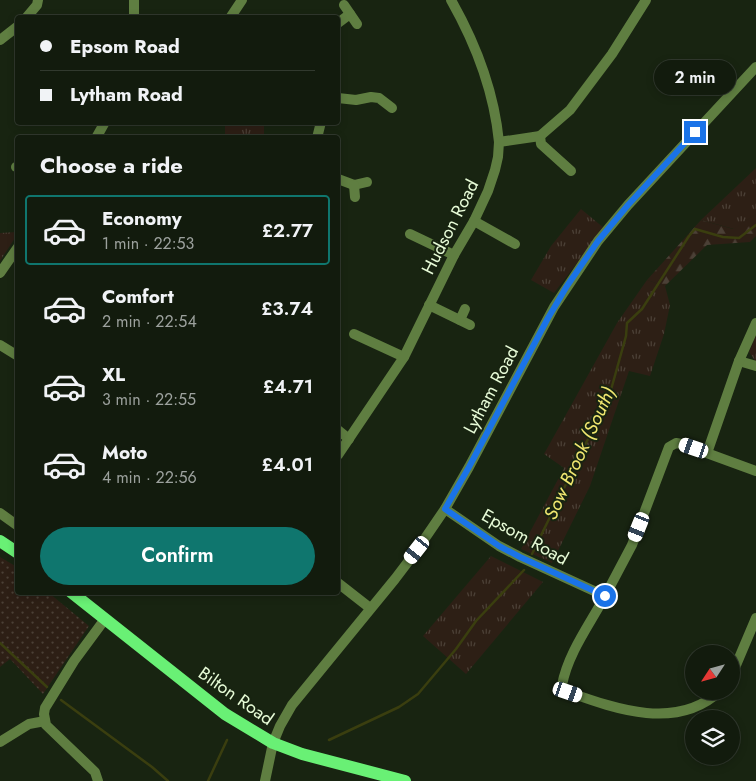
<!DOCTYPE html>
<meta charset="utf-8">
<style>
body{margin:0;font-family:Jost,sans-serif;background:#1b2416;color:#f1f3f6;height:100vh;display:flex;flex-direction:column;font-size:19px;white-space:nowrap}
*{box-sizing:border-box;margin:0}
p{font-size:16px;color:#9ca19d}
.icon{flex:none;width:28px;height:28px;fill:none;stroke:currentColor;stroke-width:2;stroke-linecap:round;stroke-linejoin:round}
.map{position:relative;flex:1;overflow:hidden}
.side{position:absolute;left:15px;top:135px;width:325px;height:460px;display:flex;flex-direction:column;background:#121b0d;border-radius:5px;box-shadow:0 2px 8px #0003,0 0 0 1px #31392e}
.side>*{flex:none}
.guide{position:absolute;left:15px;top:15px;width:325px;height:110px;border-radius:5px;box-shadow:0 2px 8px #0003,0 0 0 1px #31392e;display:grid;align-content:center;height:110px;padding:0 25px;background:#121b0d}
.needle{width:32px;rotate:234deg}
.fabs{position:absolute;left:685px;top:645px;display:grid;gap:10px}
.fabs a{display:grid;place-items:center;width:55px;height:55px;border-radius:50%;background:#121b0d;box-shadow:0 2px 8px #0003,0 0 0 1px #31392e;font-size:25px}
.end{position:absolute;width:22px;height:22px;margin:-11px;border:6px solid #1a73e8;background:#fff;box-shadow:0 0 0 2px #fff}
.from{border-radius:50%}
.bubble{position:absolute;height:35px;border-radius:18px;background:#121b0d;box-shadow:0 2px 8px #0003,0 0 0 1px #31392e;font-size:16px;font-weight:600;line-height:35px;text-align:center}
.car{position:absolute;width:15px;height:30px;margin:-15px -8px;border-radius:6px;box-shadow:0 0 4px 1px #0007;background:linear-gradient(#fff 24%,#345 0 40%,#fff 0 76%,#345 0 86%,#fff 0)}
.guide b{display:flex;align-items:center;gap:18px;height:48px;font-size:19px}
.guide b+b{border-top:1px solid #31392e}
.guide i{width:12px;height:12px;background:#f1f3f6}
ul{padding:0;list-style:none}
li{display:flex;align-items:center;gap:15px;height:70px;margin:0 10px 8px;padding:0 15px;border:2px solid transparent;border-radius:5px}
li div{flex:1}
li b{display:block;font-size:19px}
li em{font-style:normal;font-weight:600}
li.active{border-color:#0f766e}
li>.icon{width:45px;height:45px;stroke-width:1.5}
h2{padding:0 25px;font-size:22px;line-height:60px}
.button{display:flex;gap:10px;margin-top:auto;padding:10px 25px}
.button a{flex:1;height:58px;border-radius:30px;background:#0f766e;color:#fff;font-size:20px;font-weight:600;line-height:58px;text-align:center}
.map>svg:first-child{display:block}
.grass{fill:url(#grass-tufts)}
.forest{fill:url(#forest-firs)}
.park{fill:url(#park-dots)}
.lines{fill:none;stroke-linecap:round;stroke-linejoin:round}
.stream{stroke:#3a3e0f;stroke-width:2.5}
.minor{stroke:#5f7e41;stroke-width:10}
.major{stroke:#69f075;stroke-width:12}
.route{stroke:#1a73e8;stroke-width:6}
.labels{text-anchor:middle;stroke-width:4;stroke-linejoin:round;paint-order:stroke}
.street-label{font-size:18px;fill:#e7fbd7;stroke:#182411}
.water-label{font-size:19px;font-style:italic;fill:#f1e770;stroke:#182411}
</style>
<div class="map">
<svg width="756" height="781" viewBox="0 0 756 781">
<defs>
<pattern id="grass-tufts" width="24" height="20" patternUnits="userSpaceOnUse" patternTransform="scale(1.25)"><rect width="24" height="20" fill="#2d1f15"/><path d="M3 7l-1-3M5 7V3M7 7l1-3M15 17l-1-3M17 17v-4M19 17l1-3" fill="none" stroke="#4b4036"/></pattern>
<pattern id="forest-firs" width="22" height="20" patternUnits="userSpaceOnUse" patternTransform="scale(1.25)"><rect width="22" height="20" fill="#2d1f15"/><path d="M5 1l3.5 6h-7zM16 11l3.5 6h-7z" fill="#4b4036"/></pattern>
<pattern id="park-dots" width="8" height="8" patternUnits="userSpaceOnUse" patternTransform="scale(1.25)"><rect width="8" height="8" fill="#2d1f15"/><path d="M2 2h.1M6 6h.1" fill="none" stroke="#4b4036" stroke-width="1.8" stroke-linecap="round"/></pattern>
</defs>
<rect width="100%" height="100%" fill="#182411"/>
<g class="grass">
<rect x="225" y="123" width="39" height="14"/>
<path d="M756,168V214L734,229L701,220Z"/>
<path d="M581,209L604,228L554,293L531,280L551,246Z"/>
<path d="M17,232V235L0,261V233Z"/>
<path d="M647,280L665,286L670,305L664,334L650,376L629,371L590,486L552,563L521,549L564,468L544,454L617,323Z"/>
<path d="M756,335V362L749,352Z"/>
<path d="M491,556L543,582L466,674L423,636Z"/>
</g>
<path class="forest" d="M756,214V236L750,242L707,245L665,286L647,280L701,220L733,229Z"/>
<path class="park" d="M0,557L17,567L18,592L49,593L89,626L43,694L10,659L0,667Z"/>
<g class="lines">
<g class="stream">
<path d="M532,554L567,482L575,461L585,445L609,397L626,336L627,323L642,309L689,236L695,229L723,237L739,238L756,225"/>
<path d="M0,643L47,687"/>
<path d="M61,700L152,767L168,781"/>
<path d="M329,740L399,707L418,694L456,649L476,621L524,570"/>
<path d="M208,781L227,740"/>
</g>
<g class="minor">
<path d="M451,0C476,44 494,91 499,142"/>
<path d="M344,5L357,24"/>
<path d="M26,18L37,5L38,0"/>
<path d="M134,18V0"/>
<path d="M230,18L242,0"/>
<path d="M338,23L350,14"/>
<path d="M0,40L18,26"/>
<path d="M338,98L356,100L371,97L379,98L392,108"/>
<path d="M540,136L541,144L571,171"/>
<path d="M96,138L105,122"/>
<path d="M317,138L321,122"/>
<path d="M16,167H18"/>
<path d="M338,179L354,185L367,182"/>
<path d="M354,185L355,197"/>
<path d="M474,221L515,244"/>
<path d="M410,234L454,255"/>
<path d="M0,273L18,247"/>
<path d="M429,305L470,325"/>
<path d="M460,320L465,309"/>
<path d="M354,334L404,357"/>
<path d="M0,345L18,356"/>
<path d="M739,361L756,366"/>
<path d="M338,430L349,439"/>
<path d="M707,453L739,361L756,323"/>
<path d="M338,455L404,357L454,255L474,221L488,191L495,170L498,157L499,142L540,136L570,110L612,54L646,0"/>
<path d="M445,509L499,546L520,557L605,596L632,545L669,447L676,443L682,444L756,471"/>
<path d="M0,513L18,526"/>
<path d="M338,583L370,608"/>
<path d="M605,596C590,624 568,653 562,685L568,692C616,709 677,731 720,691"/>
<path d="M731,677L756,618"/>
<path d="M0,742L29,724L45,721"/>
<path d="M98,781L95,772L46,725L44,714L45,708L74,661L105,619"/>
<path d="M265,781L273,743L280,726L292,705L395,579L417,550L445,509L469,467L554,307L598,241L628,205L756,67"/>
</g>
<g class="major">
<path d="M0,541L18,553"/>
<path d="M71,592L225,714L273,743L302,754L405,781"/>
</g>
</g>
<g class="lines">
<path class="route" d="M605,596L520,557L499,546L445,509L469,467L548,318L567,286L598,241L628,205L695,132"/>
</g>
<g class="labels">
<g class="street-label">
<text transform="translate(450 227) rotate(-63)" y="6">Hudson Road</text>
<text transform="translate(491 390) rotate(-62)" y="6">Lytham Road</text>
<text transform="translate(525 537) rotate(29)" y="6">Epsom Road</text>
<text transform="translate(236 696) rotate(35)" y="6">Bilton Road</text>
</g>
<g class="water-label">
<text transform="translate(579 453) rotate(-65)" y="7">Sow Brook (South)</text>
</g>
</g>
</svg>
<div class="fabs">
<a><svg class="needle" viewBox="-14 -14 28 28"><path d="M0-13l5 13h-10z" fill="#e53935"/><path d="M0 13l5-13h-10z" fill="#9ca19d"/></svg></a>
<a><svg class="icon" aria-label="layers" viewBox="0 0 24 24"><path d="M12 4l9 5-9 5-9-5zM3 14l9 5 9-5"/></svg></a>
</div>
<i class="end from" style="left:605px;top:596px"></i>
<i class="end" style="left:695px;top:132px"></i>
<div class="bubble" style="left:654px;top:60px;width:82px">2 min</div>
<i class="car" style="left:694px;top:448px;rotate:289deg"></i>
<i class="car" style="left:639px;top:527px;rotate:202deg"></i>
<i class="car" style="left:417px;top:550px;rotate:218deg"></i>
<i class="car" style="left:568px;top:692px;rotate:109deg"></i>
<div class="guide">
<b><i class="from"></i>Epsom Road</b>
<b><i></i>Lytham Road</b>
</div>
<section class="side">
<h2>Choose a ride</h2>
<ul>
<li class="active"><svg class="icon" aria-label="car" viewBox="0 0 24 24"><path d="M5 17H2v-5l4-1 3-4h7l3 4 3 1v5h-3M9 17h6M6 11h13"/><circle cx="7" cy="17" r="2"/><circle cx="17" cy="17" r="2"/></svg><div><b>Economy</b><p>1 min · 22:53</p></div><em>£2.77</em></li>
<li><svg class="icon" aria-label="car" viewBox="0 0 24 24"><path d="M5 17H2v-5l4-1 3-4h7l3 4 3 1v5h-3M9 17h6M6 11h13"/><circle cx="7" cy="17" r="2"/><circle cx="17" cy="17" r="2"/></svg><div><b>Comfort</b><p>2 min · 22:54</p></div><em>£3.74</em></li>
<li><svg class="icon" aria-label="car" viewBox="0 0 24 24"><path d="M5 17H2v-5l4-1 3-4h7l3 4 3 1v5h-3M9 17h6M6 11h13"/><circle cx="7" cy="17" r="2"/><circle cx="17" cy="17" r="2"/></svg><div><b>XL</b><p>3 min · 22:55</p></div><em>£4.71</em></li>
<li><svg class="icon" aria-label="car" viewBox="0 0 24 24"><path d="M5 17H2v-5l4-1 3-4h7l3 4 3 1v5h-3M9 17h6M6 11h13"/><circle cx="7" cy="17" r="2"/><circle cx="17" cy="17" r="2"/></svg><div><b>Moto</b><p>4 min · 22:56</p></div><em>£4.01</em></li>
</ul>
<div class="button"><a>Confirm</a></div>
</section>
</div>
